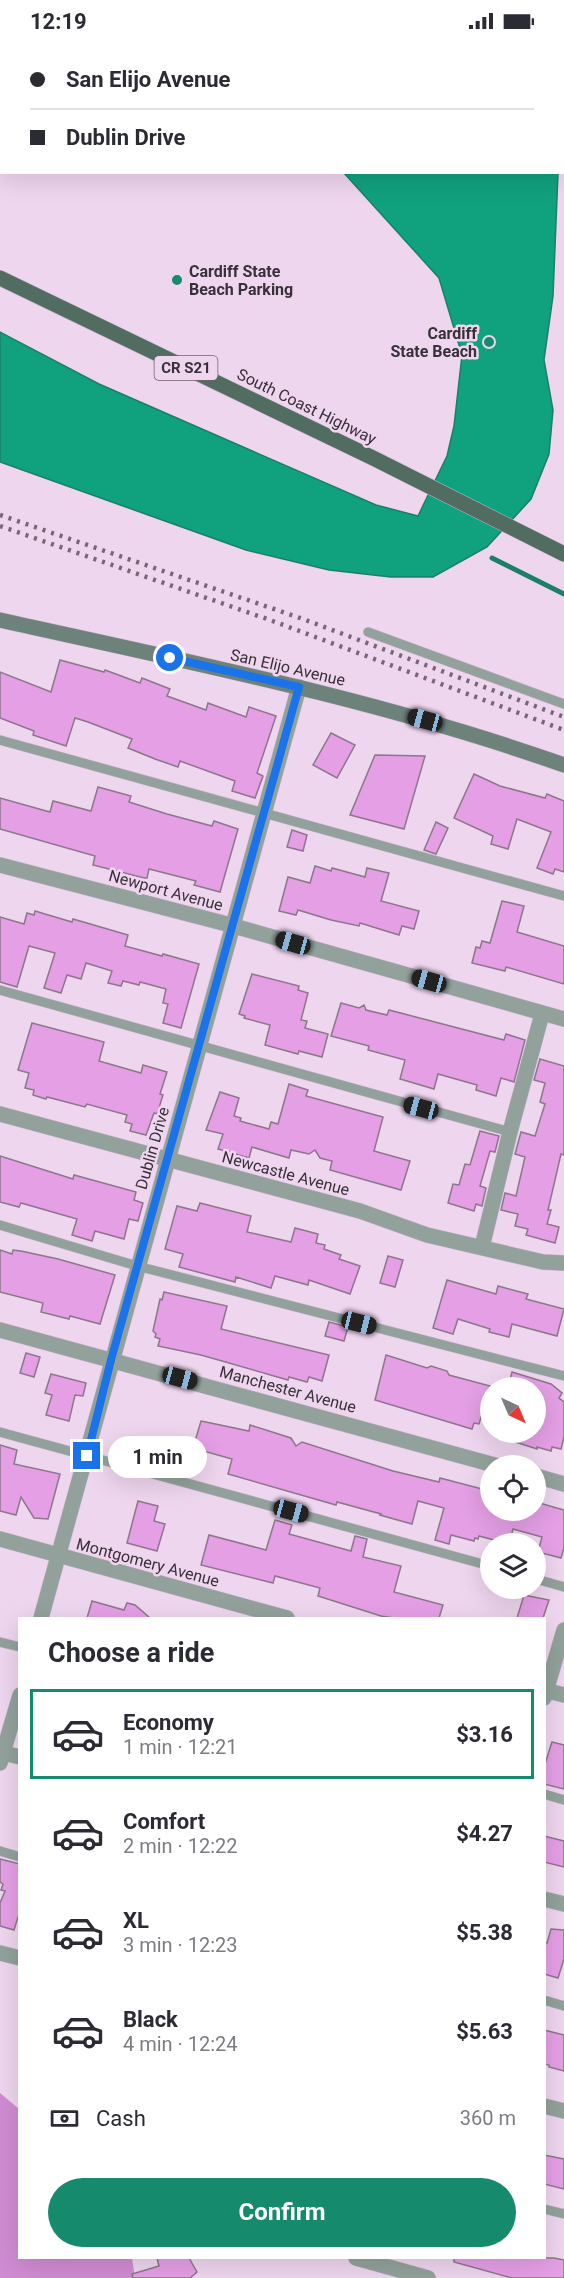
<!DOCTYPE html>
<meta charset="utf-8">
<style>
body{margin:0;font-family:Roboto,sans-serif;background:#f2f2f3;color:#2b2b33;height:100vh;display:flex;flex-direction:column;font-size:22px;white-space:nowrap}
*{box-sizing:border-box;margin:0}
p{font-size:20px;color:#7c7c81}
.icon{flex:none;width:33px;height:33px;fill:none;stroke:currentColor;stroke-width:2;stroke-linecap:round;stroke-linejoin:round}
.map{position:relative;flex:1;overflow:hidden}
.panel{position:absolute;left:18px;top:1575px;width:528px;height:642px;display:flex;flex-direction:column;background:#fff;border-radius:0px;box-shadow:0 6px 24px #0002}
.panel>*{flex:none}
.top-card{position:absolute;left:0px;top:0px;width:564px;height:132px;box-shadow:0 6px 24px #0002;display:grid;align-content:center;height:132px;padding:0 30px;background:#fff}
.needle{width:39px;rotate:136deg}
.controls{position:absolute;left:480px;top:1335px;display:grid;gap:12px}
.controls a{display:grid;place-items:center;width:66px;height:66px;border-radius:50%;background:#fff;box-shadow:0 6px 24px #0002;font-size:30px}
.end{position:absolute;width:27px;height:27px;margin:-14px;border:8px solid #1a73e8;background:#fff;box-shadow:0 0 0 3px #fff}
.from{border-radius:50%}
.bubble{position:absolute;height:42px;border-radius:21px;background:#fff;box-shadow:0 6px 24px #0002;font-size:20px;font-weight:700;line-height:42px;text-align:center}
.car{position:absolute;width:18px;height:36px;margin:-18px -9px;border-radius:8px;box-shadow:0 0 4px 2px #0007;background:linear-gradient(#222 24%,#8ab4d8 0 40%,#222 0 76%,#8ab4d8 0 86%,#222 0)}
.top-card b{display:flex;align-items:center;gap:21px;height:57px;font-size:22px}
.top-card b+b{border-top:2px solid #e1e1e2}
.top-card i{width:15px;height:15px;background:#2b2b33}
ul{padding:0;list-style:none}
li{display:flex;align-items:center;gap:18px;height:90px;margin:0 12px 9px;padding:0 18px;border:3px solid transparent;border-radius:0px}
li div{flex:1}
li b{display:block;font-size:22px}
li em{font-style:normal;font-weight:700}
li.active{border-color:#158a6c}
li>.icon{width:54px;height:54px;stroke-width:1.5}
h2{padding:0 30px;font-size:27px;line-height:72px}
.pay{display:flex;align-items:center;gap:15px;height:66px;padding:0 30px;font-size:22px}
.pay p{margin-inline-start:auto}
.primary-button{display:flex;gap:12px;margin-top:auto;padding:12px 30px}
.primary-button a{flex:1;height:69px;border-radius:36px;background:#158a6c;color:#fff;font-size:24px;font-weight:700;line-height:69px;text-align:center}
.status{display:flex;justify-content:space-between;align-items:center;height:42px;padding:0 30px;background:#fff;direction:ltr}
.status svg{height:16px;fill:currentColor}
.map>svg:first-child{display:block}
.forest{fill:#d08cd2}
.water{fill:#10a17e;stroke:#1c7f69;stroke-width:1.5}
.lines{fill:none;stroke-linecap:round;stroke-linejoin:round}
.stream{stroke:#1c7f69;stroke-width:5}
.building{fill:#e49fe5;stroke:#8d768c;stroke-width:1.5}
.lane-casing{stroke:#cab5ca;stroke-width:10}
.street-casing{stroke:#cab5ca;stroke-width:16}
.secondary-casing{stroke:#cab5ca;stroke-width:16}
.primary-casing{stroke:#cab5ca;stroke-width:16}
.lane{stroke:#92a19b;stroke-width:9}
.street{stroke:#92a19b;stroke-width:15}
.secondary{stroke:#6c827a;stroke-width:15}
.primary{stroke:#516d62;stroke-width:15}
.rail{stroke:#756775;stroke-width:4.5;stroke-dasharray:3 6;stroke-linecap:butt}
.route{stroke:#1a73e8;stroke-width:8}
.poi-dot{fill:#158a6c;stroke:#eed6ee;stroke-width:2}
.labels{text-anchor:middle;stroke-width:5;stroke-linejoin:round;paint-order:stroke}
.shield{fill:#eed6ee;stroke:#6f616f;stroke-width:1.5}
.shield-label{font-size:15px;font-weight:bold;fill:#392f39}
.poi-label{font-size:16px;font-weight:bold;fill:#392f39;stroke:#eed6ee;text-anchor:start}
.street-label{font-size:16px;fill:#392f39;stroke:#eed6ee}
</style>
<div class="status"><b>12:19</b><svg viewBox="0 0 49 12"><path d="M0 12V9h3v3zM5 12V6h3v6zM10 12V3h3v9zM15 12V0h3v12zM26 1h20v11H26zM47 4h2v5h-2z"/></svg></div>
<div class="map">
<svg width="564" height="2236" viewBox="0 0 564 2236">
<rect width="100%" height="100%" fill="#eed6ee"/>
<path class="forest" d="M0,2051L19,2067L20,2216H132L135,2236H0Z"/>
<g class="water">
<path d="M55,0H564V127L562,2Z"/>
<path d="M344,131H558L553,254L544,318L553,368L549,412L531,457L487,505L433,535H391L329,528L246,508L0,420V290L99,342L376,463L418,474L447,414L454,384L462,313L439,236Z"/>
</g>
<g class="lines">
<path class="stream" d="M492,516L564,552"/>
</g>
<g class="building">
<path d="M60,618L104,630L105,628L140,641L142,636L170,647L167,654L206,668L208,661L246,675L249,665L276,674L257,731L263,734L255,756L232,749L235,739L180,719L178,725L155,717L128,706L132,697L88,680L75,676L66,704L33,693L34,689L0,676V630L51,650Z"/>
<path d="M331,691L355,703L337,736L313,723Z"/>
<path d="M375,713L425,714L404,787L350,773Z"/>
<path d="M474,732L500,744L545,756L547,752L564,759V830L555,827L553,832L537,826L551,790L517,777L508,807L491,802L493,794L454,776Z"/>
<path d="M98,745L131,754L129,760L167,772L212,784L214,779L238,787L220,850L194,843L196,839L149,827L147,836H144L93,823L95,814L0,787V756L50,770L53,759L91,769Z"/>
<path d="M436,780L448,786L436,812L424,808Z"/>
<path d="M292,788L307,793L303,809L287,805Z"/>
<path d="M315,824L331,829L332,826L365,835L367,826L389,831L381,859L419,869L414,887L402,884L399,893L360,881L359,884L331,878L298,868L296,873L279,869L288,835L310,841Z"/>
<path d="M502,859L524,864L517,890L564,904V942L506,925L505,929L472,921L476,905L480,906L482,899L490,901Z"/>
<path d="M35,869L72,880L73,877L128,893L125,904L162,914L163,912L199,922L181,986L163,981L168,962L163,961L166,947L140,940L139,943L123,939L121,944L108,941L112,929L86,921L81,937L67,933L61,951L44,946L55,911L29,904L17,945L0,940V875L24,882L27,871L34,873Z"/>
<path d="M252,932L299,944L298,948L308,951L301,978L307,979L305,986L328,992L322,1015L299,1009L298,1012L265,1003L270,983L244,976L245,974L239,972Z"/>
<path d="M341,961L359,966L364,963L366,968L387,973L389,968L504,998L506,992L525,998L514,1040L501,1036L496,1054L476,1048L477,1043L438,1032L434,1047L400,1037L405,1018L368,1008L369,1004L331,994Z"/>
<path d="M32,981L104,1000L99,1019L141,1031L143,1023L167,1030L160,1052L163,1053L157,1072L154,1071L146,1093L130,1089L132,1082L125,1080L127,1073L87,1062L85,1065L47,1055L46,1057L33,1053L34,1048L25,1046L29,1031L18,1028Z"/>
<path d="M540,1017L564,1024V1113L561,1112L548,1168H551L547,1182L559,1185L555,1201L526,1193L528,1187L515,1184L518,1172L501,1168L505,1151L516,1154L525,1115L515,1112L521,1090L535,1094L545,1062L540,1060L545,1041L534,1038Z"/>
<path d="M289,1042L308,1048L306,1054L383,1075L374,1109L410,1119L401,1148L330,1128L332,1119L320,1116L315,1108L309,1112L291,1108L289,1116L252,1105L249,1116L218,1107L223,1092L206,1088L220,1050L239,1056L234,1074L241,1076L240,1079L269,1087L271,1080L278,1082Z"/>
<path d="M480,1089L499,1094L495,1110L490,1109L480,1144L486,1146L482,1164L476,1162L474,1169L448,1161L453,1142L459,1143L465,1122L470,1123Z"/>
<path d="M0,1114L73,1137L74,1133L136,1150L134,1158L143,1161L138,1179L129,1177L124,1197L95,1189L92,1199L72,1193L77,1177L21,1161L19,1165L0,1160Z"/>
<path d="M200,1161L251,1174L247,1190L291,1200L295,1186L318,1192L316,1201L325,1203L324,1207L341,1213L339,1217L360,1224L350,1252L309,1238L308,1243L275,1234L271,1246L236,1235L235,1240L179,1225L183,1212L165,1207L177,1164L197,1169Z"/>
<path d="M0,1208L12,1212L13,1208L21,1209L58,1217L115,1233L100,1282L70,1274L69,1277L41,1270L43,1261L0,1250Z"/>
<path d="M388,1214L403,1218L395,1245L380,1241Z"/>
<path d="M447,1238L496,1252L498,1244L528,1252L526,1257L564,1267L557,1294L512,1282L509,1295L489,1290L490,1287L458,1277L453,1292L433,1286Z"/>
<path d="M164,1250L227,1264L221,1287L329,1313L322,1339L309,1335L307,1340L289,1335L288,1338L201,1313L158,1304L160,1297L155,1295L156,1292L153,1289L160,1257L162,1258Z"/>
<path d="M329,1280L348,1285L344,1299L325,1294Z"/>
<path d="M26,1311L40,1315L34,1335L20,1331Z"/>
<path d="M386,1313L427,1326L431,1324L447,1329L449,1333L490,1344L479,1382L474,1381L472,1387L375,1358Z"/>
<path d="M512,1330L551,1342L562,1351L559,1356L564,1360V1395L561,1407L552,1405L551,1409L537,1405V1407L500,1395L501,1390H536V1346H508Z"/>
<path d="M51,1332L86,1341L83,1354L75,1353L69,1379L46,1373L52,1353L45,1351Z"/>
<path d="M201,1379L249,1389L250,1383L291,1396L296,1404L302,1400L393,1429L439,1440L440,1436L490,1449V1468H536V1460L564,1468V1506L561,1516L538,1510L542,1495L513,1487L509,1502L479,1494L478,1497L475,1496L474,1499L451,1493L449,1502L435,1498L444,1466L418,1459L412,1482L380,1473L381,1472L337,1460L336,1463L228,1432L232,1417L193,1406Z"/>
<path d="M0,1403L17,1408L14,1422L60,1432L48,1477L34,1476L21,1455L16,1473L0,1469Z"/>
<path d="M170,1413L185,1417L181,1432L165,1428Z"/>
<path d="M138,1459L158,1464L154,1479L165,1482L157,1509L127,1501Z"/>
<path d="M275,1478L292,1483L289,1492L351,1509L355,1494L367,1497L363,1515L401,1524L394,1550L443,1563L439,1576H394L381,1574L318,1554L320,1546L275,1534L273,1541L201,1523L209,1493L266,1508Z"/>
<path d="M524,1553L549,1558L543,1576H517Z"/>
<path d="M92,1559L124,1568L127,1561L135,1563L150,1576H87Z"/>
<path d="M552,1700L564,1703V1747L544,1742V1725Z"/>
<path d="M544,1794L564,1799V1825L544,1820Z"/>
<path d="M0,1817L20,1822V1869L14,1888L0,1884V1861L5,1849L1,1848L3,1842L0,1840Z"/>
<path d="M551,1887L564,1888V1917L558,1936L544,1932V1900L547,1901Z"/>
<path d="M544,1988L564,1993V2029L549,2025V2023L544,2022Z"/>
<path d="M544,2113L564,2117V2147L544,2142Z"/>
<path d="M157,2216H189L197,2230L190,2236H133L132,2232L159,2224Z"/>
<path d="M454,2216H554L564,2218V2236H512L454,2220Z"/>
</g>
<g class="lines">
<defs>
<g id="lane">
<path d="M368,590L564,662"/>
<path d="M0,698L564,854"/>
<path d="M0,948L510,1090"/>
<path d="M0,1183L137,1224L564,1334"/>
<path d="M0,1390L490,1524"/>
<path d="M536,1537L564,1545"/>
<path d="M0,1600L20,1605"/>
<path d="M544,1752L564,1758"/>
<path d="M0,1809L20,1815"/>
<path d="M544,1958L564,1964"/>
<path d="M544,2167L564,2172"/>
</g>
<g id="street">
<path d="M0,823L223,881L564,977"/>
<path d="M0,1072L360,1169L427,1193L543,1220L564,1221"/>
<path d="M482,1205L510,1090L542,972"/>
<path d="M0,1288L498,1424"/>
<path d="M536,1434L564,1442"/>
<path d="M0,1497L287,1576"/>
<path d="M41,1576L299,645"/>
<path d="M544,1648L564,1653"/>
<path d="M544,1656L564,1588"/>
<path d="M0,1710L20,1715"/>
<path d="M0,1721L20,1653"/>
<path d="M544,1857L564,1862"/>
<path d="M0,1911L20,1916"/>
<path d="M544,2064L564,2069"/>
<path d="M356,2216L428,2236"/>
</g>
<path id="secondary" d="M0,578C189,620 381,658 564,723"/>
<path id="primary" d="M0,236L373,416L564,512"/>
</defs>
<use href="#lane" class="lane-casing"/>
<use href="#street" class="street-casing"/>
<use href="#secondary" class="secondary-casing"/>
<use href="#primary" class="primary-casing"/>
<use href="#lane" class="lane"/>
<use href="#street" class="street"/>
<use href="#secondary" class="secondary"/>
<use href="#primary" class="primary"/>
<g class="rail">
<path d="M0,473L303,577L564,675"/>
<path d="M0,484L270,578L564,688"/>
</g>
</g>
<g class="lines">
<path class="route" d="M87,1414L111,1318L299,645L170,616"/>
</g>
<g class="poi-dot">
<circle cx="177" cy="238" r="6"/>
<circle cx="489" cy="300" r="6"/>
</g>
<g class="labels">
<rect class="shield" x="154.5" y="314" width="63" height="24" rx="4.5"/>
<g class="shield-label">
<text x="186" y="331">CR S21</text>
</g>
<g class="poi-label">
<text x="189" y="235">Cardiff State<tspan x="189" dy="18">Beach Parking</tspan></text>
<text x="477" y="297" text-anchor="end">Cardiff<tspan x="477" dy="18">State Beach</tspan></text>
</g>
<g class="street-label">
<text transform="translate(307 364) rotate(26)" y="6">South Coast Highway</text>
<text transform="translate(288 625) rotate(13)" y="6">San Elijo Avenue</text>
<text transform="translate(166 848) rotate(15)" y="6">Newport Avenue</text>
<text transform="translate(152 1106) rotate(-74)" y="6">Dublin Drive</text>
<text transform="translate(286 1131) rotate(15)" y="6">Newcastle Avenue</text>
<text transform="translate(288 1347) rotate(15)" y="6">Manchester Avenue</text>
<text transform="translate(148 1520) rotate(15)" y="6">Montgomery Avenue</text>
</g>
</g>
</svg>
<div class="controls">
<a><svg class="needle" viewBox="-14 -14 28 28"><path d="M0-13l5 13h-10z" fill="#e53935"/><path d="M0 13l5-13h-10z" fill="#7c7c81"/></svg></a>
<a><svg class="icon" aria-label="locate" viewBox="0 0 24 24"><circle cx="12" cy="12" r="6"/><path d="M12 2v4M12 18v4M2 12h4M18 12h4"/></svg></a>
<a><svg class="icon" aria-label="layers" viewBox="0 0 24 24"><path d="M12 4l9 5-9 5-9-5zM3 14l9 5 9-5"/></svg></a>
</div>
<i class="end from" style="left:170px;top:616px"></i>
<i class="end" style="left:87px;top:1414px"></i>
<div class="bubble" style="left:108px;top:1394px;width:99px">1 min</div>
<i class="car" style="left:425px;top:678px;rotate:285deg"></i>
<i class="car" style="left:293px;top:901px;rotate:286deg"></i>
<i class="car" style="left:429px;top:939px;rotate:286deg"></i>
<i class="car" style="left:421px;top:1066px;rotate:285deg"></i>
<i class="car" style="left:359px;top:1281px;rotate:104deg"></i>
<i class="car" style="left:180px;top:1336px;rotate:105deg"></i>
<i class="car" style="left:291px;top:1469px;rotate:105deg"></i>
<div class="top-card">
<b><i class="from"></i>San Elijo Avenue</b>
<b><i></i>Dublin Drive</b>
</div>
<section class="panel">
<h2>Choose a ride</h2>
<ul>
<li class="active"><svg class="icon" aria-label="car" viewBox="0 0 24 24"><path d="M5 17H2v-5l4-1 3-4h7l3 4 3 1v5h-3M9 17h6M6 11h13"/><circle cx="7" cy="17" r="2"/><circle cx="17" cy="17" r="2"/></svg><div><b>Economy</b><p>1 min · 12:21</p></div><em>$3.16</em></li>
<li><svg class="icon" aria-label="car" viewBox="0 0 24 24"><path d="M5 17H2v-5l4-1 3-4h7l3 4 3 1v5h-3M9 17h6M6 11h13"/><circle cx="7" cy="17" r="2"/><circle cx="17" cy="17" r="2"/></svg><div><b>Comfort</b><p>2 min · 12:22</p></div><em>$4.27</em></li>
<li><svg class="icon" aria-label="car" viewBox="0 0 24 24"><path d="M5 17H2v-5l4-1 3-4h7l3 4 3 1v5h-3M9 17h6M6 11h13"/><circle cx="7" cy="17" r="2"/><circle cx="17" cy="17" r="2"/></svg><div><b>XL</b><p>3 min · 12:23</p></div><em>$5.38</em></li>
<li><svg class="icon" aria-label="car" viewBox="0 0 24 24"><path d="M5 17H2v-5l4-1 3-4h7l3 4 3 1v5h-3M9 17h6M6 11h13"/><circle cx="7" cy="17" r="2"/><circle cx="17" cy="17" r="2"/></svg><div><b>Black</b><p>4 min · 12:24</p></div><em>$5.63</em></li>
</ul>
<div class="pay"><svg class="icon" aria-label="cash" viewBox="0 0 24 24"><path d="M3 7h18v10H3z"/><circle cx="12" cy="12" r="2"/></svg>Cash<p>360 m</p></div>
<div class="primary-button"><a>Confirm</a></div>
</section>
</div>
